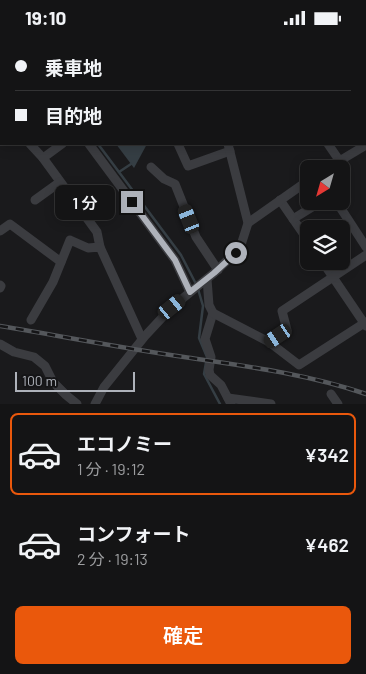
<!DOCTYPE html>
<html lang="ja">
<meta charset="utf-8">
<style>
body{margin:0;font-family:Barlow,"Noto Sans JP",sans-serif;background:#212122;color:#f1f3f6;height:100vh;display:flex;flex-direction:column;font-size:19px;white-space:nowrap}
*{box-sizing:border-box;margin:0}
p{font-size:16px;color:#9d9ea0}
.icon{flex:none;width:28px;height:28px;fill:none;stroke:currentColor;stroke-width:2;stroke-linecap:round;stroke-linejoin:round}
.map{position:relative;height:369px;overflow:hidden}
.sheet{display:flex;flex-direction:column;background:#141415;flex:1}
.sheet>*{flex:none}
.banner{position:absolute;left:0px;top:0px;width:366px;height:110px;box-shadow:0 2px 12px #0003,0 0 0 1px #333334;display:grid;align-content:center;height:110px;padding:0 15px;background:#141415}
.needle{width:32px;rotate:217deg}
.fabs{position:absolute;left:300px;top:125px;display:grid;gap:10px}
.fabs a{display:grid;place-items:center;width:50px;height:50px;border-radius:8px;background:#141415;box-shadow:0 2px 12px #0003,0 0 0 1px #333334;font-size:25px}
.scale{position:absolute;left:15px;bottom:12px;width:120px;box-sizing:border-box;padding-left:5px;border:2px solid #aeb2ba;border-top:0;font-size:14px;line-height:18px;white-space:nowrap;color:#aeb2ba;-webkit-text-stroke:4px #151517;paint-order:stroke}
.end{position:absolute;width:22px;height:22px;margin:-11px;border:6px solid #aeb2ba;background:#111;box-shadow:0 0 0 2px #111}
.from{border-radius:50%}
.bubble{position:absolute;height:35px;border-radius:8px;background:#141415;box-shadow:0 2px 12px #0003,0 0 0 1px #333334;font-size:16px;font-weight:600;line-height:35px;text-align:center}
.car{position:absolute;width:15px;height:30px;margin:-15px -8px;border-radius:6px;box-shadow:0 0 4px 1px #0007;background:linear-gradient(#222 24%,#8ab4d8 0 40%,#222 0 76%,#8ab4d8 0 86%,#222 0)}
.banner b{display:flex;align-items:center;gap:18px;height:48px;font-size:19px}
.banner b+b{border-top:1px solid #333334}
.banner i{width:12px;height:12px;background:#f1f3f6}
ul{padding:9px 0 0;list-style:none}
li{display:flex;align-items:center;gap:15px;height:82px;margin:0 10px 8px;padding:0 5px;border:2px solid transparent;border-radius:8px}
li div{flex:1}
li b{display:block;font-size:19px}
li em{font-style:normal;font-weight:600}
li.on{border-color:#ea580c}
li>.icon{width:45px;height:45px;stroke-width:1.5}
.button{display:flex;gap:10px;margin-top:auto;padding:10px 15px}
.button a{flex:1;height:58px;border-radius:8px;background:#ea580c;color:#fff;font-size:20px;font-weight:600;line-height:58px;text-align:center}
.status{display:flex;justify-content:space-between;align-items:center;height:35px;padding:0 25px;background:#141415;direction:ltr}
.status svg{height:14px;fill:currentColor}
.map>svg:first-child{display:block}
.water{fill:#353e44}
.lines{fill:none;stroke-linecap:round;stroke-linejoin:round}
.stream{stroke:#353e44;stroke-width:2.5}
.street{stroke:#3b3c40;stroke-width:9}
.secondary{stroke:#494c50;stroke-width:12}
.rail-casing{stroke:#54575b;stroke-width:4.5}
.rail{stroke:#151517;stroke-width:2.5;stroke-dasharray:8;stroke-linecap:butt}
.route{stroke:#aeb2ba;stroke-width:6}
</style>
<div class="status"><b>19:10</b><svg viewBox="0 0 49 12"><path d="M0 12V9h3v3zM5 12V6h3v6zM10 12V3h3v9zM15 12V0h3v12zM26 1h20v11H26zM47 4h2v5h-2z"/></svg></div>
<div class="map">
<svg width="366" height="369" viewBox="0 0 366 369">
<rect width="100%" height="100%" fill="#1a1a1c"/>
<path class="water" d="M116,109H147L134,133Z"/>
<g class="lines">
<g class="stream">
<path d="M19,0L20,1"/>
<path d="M98,109L181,220L196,249"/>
<path d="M119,137L131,129"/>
<path d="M198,254L203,271L199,303L207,322L204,339L220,369"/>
</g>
<g class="street">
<path d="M8,0L9,1"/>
<path d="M199,0L200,1"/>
<path d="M181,1L184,0"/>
<path d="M0,77L1,76"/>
<path d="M30,109L43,123"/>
<path d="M62,109L43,123L97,197L100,212"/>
<path d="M89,109L175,225L190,257"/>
<path d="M178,109L188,131L230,116"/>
<path d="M328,109L339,125"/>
<path d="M151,132L164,144L175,149L196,202L218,235"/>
<path d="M326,134L366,110"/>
<path d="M35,165L60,147"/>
<path d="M280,165L309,207"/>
<path d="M336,166L366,212"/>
<path d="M293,184L322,166"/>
<path d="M248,188L309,145"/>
<path d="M0,196L10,189L61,227"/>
<path d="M322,226L366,291"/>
<path d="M207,244L209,270L213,278L205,304L211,322L209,335L210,340L221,350L231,369"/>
<path d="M0,250L1,251L0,253"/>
<path d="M213,278L269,307L299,330L366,287"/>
<path d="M31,285L53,247L70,205L88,213L100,212L142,304"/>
<path d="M269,307L287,295L282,276L366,220"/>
<path d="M0,309L14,317L34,322L45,331L53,347L66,360L77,369"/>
<path d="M331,359L338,369"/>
<path d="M228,363L271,369"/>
<path d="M95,369L104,352L145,301L172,272L214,238L235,218L241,210L248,188L228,109"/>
</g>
<g class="secondary">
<path d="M352,0L356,1"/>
<path d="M365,5H366"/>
</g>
<defs>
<path id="rail" d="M0,291C61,301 122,313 184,322C245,331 308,339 366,359"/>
</defs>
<use href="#rail" class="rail-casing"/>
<use href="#rail" class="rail"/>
</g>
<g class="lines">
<path class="route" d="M132,167L175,225L190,257L214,238L236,218"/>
</g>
</svg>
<div class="fabs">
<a><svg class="needle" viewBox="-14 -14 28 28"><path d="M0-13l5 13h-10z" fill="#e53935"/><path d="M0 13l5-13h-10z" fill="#9d9ea0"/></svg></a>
<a><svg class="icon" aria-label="layers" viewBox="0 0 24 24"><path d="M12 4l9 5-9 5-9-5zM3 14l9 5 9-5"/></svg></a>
</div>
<div class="scale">100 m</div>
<i class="end from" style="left:236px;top:218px"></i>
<i class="end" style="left:132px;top:167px"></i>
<div class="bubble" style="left:55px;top:150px;width:60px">1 分</div>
<i class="car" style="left:189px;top:184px;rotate:338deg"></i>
<i class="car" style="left:172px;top:272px;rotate:51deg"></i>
<i class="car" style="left:278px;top:301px;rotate:236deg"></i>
<div class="banner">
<b><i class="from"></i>乗車地</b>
<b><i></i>目的地</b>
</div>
</div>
<section class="sheet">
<ul>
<li class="on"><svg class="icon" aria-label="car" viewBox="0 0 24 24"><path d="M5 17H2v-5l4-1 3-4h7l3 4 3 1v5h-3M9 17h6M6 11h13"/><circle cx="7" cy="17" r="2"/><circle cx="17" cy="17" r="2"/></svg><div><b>エコノミー</b><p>1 分 · 19:12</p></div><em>¥342</em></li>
<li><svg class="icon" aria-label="car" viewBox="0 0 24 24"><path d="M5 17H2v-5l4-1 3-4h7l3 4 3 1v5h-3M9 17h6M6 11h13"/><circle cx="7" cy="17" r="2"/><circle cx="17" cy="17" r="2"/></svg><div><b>コンフォート</b><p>2 分 · 19:13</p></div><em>¥462</em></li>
</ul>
<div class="button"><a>確定</a></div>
</section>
